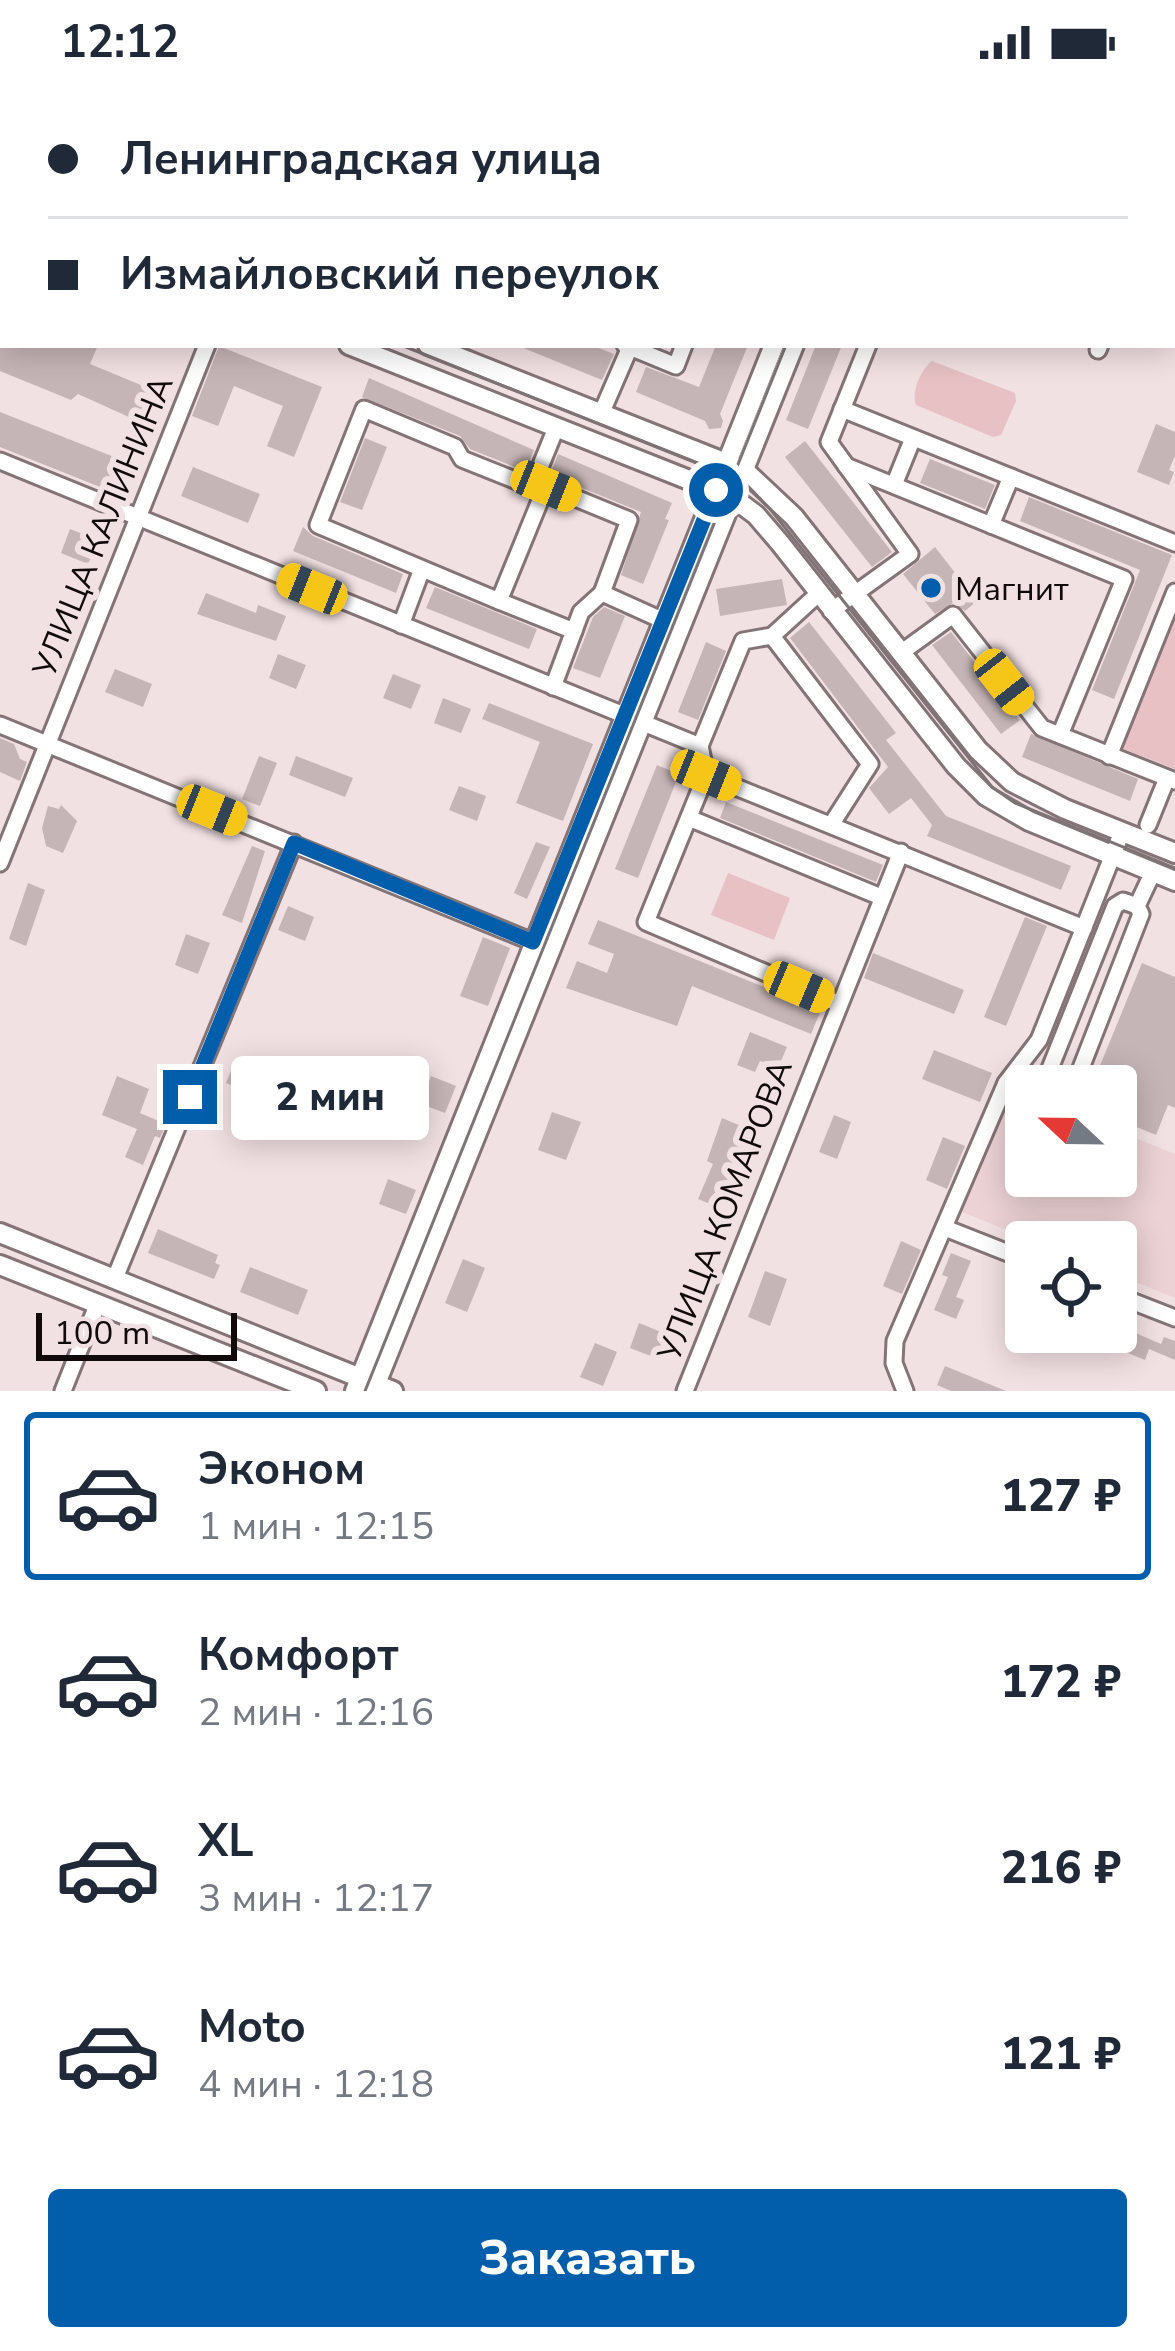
<!DOCTYPE html>
<html lang="ru">
<meta charset="utf-8">
<style>
body{margin:0;font-family:"Nunito Sans",sans-serif;background:#f2f2f3;color:#1f2937;height:100vh;display:flex;flex-direction:column;font-size:45px;white-space:nowrap}
*{box-sizing:border-box;margin:0}
p{font-size:39px;color:#747a83}
.icon{flex:none;width:66px;height:66px;fill:none;stroke:currentColor;stroke-width:2;stroke-linecap:round;stroke-linejoin:round}
.map{position:relative;height:1307px;overflow:hidden}
.sheet{display:flex;flex-direction:column;background:#fff;flex:1}
.sheet>*{flex:none}
.banner{position:absolute;left:0px;top:0px;width:1176px;height:264px;box-shadow:0 6px 30px #0003;display:grid;align-content:center;height:264px;padding:0 48px;background:#fff}
.needle{width:78px;rotate:292deg}
.fabs{position:absolute;left:1005px;top:981px;display:grid;gap:24px}
.fabs a{display:grid;place-items:center;width:132px;height:132px;border-radius:12px;background:#fff;box-shadow:0 6px 30px #0003;font-size:60px}
.scale{position:absolute;left:36px;bottom:30px;width:201px;box-sizing:border-box;padding-left:12px;border:6px solid #100a0b;border-top:0;font-size:33px;line-height:42px;white-space:nowrap;color:#100a0b;-webkit-text-stroke:9px #f2e1e2;paint-order:stroke}
.end{position:absolute;width:54px;height:54px;margin:-27px;border:15px solid #025eab;background:#fff;box-shadow:0 0 0 6px #fff}
.from{border-radius:50%}
.bubble{position:absolute;height:84px;border-radius:12px;background:#fff;box-shadow:0 6px 30px #0003;font-size:39px;font-weight:800;line-height:84px;text-align:center}
.car{position:absolute;width:36px;height:72px;margin:-36px -18px;border-radius:15px;box-shadow:0 0 9px 3px #0007;background:linear-gradient(#f5c518 24%,#345 0 40%,#f5c518 0 76%,#345 0 86%,#f5c518 0)}
.banner b{display:flex;align-items:center;gap:42px;height:114px;font-size:45px}
.banner b+b{border-top:3px solid #e0e1e3}
.banner i{width:30px;height:30px;background:#1f2937}
ul{padding:21px 0 0;list-style:none}
li{display:flex;align-items:center;gap:36px;height:168px;margin:0 24px 18px;padding:0 24px;border:6px solid transparent;border-radius:12px}
li div{flex:1}
li b{display:block;font-size:45px}
li em{font-style:normal;font-weight:800}
li.selected{border-color:#025eab}
li>.icon{width:108px;height:108px;stroke-width:1.5}
.action{display:flex;gap:24px;margin-top:auto;padding:24px 48px}
.action a{flex:1;height:138px;border-radius:12px;background:#025eab;color:#fff;font-size:48px;font-weight:800;line-height:138px;text-align:center}
.status{display:flex;justify-content:space-between;align-items:center;height:84px;padding:0 60px;background:#fff;direction:ltr}
.status svg{height:33px;fill:currentColor}
.map>svg:first-child{display:block}
.built{fill:#ecd2d4}
.green{fill:#e7c1c4}
.building{fill:#c6b5b6}
.lines{fill:none;stroke-linecap:round;stroke-linejoin:round}
.minor-casing{stroke:#847475;stroke-width:21}
.major-casing{stroke:#847475;stroke-width:24}
.path{stroke:#96898a;stroke-width:3;stroke-dasharray:6 6;stroke-linecap:butt}
.minor{stroke:#fff;stroke-width:15}
.major{stroke:#fff;stroke-width:18}
.tram{stroke:#7f7475;stroke-width:3}
.route{stroke:#025eab;stroke-width:15}
.poi-dot{fill:#025eab;stroke:#f2e1e2;stroke-width:4.5}
.labels{text-anchor:middle;stroke-width:12;stroke-linejoin:round;paint-order:stroke}
.street-label{font-size:33px;fill:#100a0b;stroke:#f2e1e2}
.poi-label{font-size:33px;fill:#100a0b;stroke:#f2e1e2;text-anchor:start}
</style>
<div class="status"><b>12:12</b><svg viewBox="0 0 49 12"><path d="M0 12V9h3v3zM5 12V6h3v6zM10 12V3h3v9zM15 12V0h3v12zM26 1h20v11H26zM47 4h2v5h-2z"/></svg></div>
<div class="map">
<svg width="1175" height="1307" viewBox="0 0 1175 1307">
<rect width="100%" height="100%" fill="#f2e1e2"/>
<path class="built" d="M1005,1001L1026,1010V1092H1116V1046L1175,1070V1214L1116,1190V1158H1036L955,1125Z"/>
<g class="green">
<path d="M932,277L1015,309L1016,317L1001,351L993,353L916,321C911,308 921,285 932,277Z"/>
<path d="M1175,514V685L1124,665L1119,653Z"/>
<path d="M728,789L790,814L774,856L711,831Z"/>
</g>
<g class="building">
<path d="M0,261H98L90,280L153,306L140,338L78,310L71,316L0,287Z"/>
<path d="M516,261H591L614,270L602,296Z"/>
<path d="M716,261H748L720,330L723,337L721,344L709,345L705,337L636,308L646,283L699,303Z"/>
<path d="M816,261H842L808,345L786,336Z"/>
<path d="M219,262L322,303L294,373L267,362L283,322L234,302L218,342L192,332Z"/>
<path d="M369,294L534,366L525,387L470,365L460,352L362,313Z"/>
<path d="M0,328L137,382L125,413L0,363Z"/>
<path d="M1156,340L1175,348V372L1169,386L1174,388L1169,401L1137,388Z"/>
<path d="M365,354L387,363L362,426L340,418Z"/>
<path d="M805,357L892,468L872,483L785,373Z"/>
<path d="M558,370L672,419L665,435L669,436L643,500L621,491L641,428L550,391Z"/>
<path d="M930,375L995,401L985,425L920,399Z"/>
<path d="M193,383L260,410L248,439L181,412Z"/>
<path d="M1029,413L1172,471L1114,615L1092,606L1140,486L1020,437Z"/>
<path d="M303,443L313,452L403,490L396,509L293,467Z"/>
<path d="M70,445L98,456L88,480L61,469Z"/>
<path d="M935,463L977,517L965,527L953,519L935,530L903,490Z"/>
<path d="M782,495L787,521L720,532L716,505Z"/>
<path d="M435,503L537,545L529,565L426,524Z"/>
<path d="M206,509L256,529L258,521L286,532L276,557L197,530Z"/>
<path d="M604,523L625,532L600,594L573,584L593,533Z"/>
<path d="M809,538L896,649L886,656L946,732L1071,782L1061,806L927,752L932,741L911,714L889,730L869,704L888,683L790,554Z"/>
<path d="M951,548L1020,636L1001,650L932,561Z"/>
<path d="M706,558L726,567L698,636L678,628Z"/>
<path d="M278,570L306,581L296,605L269,594Z"/>
<path d="M115,585L152,600L143,623L105,608Z"/>
<path d="M393,590L421,601L411,625L383,614Z"/>
<path d="M443,614L471,625L461,649L434,639Z"/>
<path d="M489,619L593,660L563,737L516,719L540,658L482,635Z"/>
<path d="M1031,650L1138,695L1130,717L1022,673Z"/>
<path d="M0,654L14,660L20,675L27,678L20,697L0,688Z"/>
<path d="M259,672L277,679L260,722L242,715Z"/>
<path d="M296,672L353,694L345,713L289,691Z"/>
<path d="M657,681L679,690L638,794L615,785Z"/>
<path d="M459,702L486,712L477,737L449,726Z"/>
<path d="M726,718L883,781L876,798L720,734Z"/>
<path d="M61,721L77,737L63,769L46,762L42,744L48,722L59,725Z"/>
<path d="M536,758L550,763L527,815L514,809Z"/>
<path d="M252,762L265,767L242,839L222,831Z"/>
<path d="M28,799L45,806L26,862L9,855Z"/>
<path d="M288,822L314,833L305,857L278,846Z"/>
<path d="M1025,833L1047,842L1006,942L984,933Z"/>
<path d="M598,836L821,926L811,950L692,902L677,942L566,904L577,877L607,889L614,870L588,860Z"/>
<path d="M186,850L210,859L198,890L175,881Z"/>
<path d="M483,853L510,864L488,922L460,912Z"/>
<path d="M873,869L964,906L954,930L864,894Z"/>
<path d="M1142,879L1175,893V1024L1168,1021L1156,1051L1117,1035L1128,1007L1095,994Z"/>
<path d="M750,948L787,963L778,984L760,977L755,988L737,981Z"/>
<path d="M934,966L992,989L980,1018L922,995Z"/>
<path d="M236,975L263,985L254,1010L226,999Z"/>
<path d="M117,992L149,1005L140,1029L166,1040L160,1054L155,1052L143,1081L125,1073L137,1045L102,1031Z"/>
<path d="M431,992L456,1002L445,1029L421,1020Z"/>
<path d="M552,1028L581,1038L566,1076L538,1066Z"/>
<path d="M834,1031L851,1038L837,1075L819,1068Z"/>
<path d="M722,1034L753,1047L720,1124L698,1115L713,1080L707,1077Z"/>
<path d="M943,1053L965,1062L947,1105L926,1096Z"/>
<path d="M388,1095L416,1106L406,1130L379,1120Z"/>
<path d="M158,1145L218,1171L215,1179L220,1181L214,1195L148,1169Z"/>
<path d="M901,1157L921,1166L902,1210L883,1202Z"/>
<path d="M951,1169L971,1177L956,1213L964,1216L956,1235L934,1226L948,1193L942,1191Z"/>
<path d="M463,1175L485,1184L467,1228L445,1219Z"/>
<path d="M250,1183L308,1206L298,1231L240,1208Z"/>
<path d="M765,1187L787,1195L770,1242L748,1233Z"/>
<path d="M639,1239L666,1250L656,1274L630,1264Z"/>
<path d="M1131,1247L1161,1260L1164,1253L1175,1257V1276L1149,1265L1145,1276L1123,1267Z"/>
<path d="M595,1259L617,1268L603,1302L580,1293Z"/>
<path d="M945,1282L1006,1307H951L937,1301Z"/>
</g>
<g class="lines">
<defs>
<g id="minor">
<path d="M851,0L858,3"/>
<path d="M922,0L930,3"/>
<path d="M1140,0L1147,3"/>
<path d="M298,3L299,0"/>
<path d="M430,3L432,0"/>
<path d="M973,3L974,0"/>
<path d="M1173,13L1175,14"/>
<path d="M1173,137L1175,138"/>
<path d="M1173,196H1175"/>
<path d="M625,261L676,282L684,261"/>
<path d="M1098,266L1100,261"/>
<path d="M842,325L1175,459"/>
<path d="M601,330L630,263"/>
<path d="M0,377L700,662"/>
<path d="M846,382L1124,495L1060,651"/>
<path d="M894,401L913,354"/>
<path d="M537,403H532L556,344"/>
<path d="M991,441L1011,393"/>
<path d="M818,510L772,552L743,557L700,662L706,691L646,838L837,919"/>
<path d="M499,517L318,441L364,325L455,363L462,375L532,403"/>
<path d="M831,527L910,470L829,358L868,261"/>
<path d="M401,541L422,485"/>
<path d="M574,547L499,517L546,402L629,436L602,509L664,537"/>
<path d="M772,552L870,680L831,741"/>
<path d="M902,568L953,531L1042,644L1175,697"/>
<path d="M553,603L581,528L602,509"/>
<path d="M0,641L533,858"/>
<path d="M1109,672L1175,508"/>
<path d="M706,691L1084,844"/>
<path d="M689,734L881,813"/>
<path d="M1148,741L1167,694"/>
<path d="M0,779L207,261"/>
<path d="M1006,999L1026,1008"/>
<path d="M1043,1002L1115,822L1123,817L1137,822"/>
<path d="M1074,1002L1141,830L1137,822L1153,788"/>
<path d="M945,1144L1026,1176"/>
<path d="M115,1194L294,759"/>
<path d="M1116,1211L1175,1234"/>
<path d="M63,1307L98,1219"/>
<path d="M685,1307L901,768"/>
<path d="M905,1307L894,1279L895,1257L1006,999L1039,956L1122,748"/>
</g>
<g id="major">
<path d="M877,3L878,0"/>
<path d="M899,3L900,0"/>
<path d="M0,90L3,91"/>
<path d="M0,122L3,123"/>
<path d="M349,261L732,413L756,431L780,459L956,682L986,712L1029,737L1175,797"/>
<path d="M428,261L744,386L794,433L978,666L1012,698L1065,725L1175,769"/>
<path d="M0,1149L393,1307"/>
<path d="M0,1181L316,1307"/>
<path d="M355,1307L774,261"/>
<path d="M373,1307L794,261"/>
</g>
</defs>
<use href="#minor" class="minor-casing"/>
<use href="#major" class="major-casing"/>
<g class="path">
<path d="M357,3L365,0"/>
<path d="M377,3L378,0"/>
</g>
<use href="#minor" class="minor"/>
<use href="#major" class="major"/>
<g class="tram">
<path d="M891,3L893,0"/>
<path d="M0,108L3,109"/>
<path d="M401,261L744,398L770,425L992,703L1015,719L1175,784"/>
<path d="M365,1307L786,261"/>
</g>
</g>
<g class="lines">
<path class="route" d="M190,1013L294,759L533,858L716,406"/>
</g>
<circle class="poi-dot" cx="931" cy="504" r="12"/>
<g class="labels">
<g class="street-label">
<text transform="translate(102 442) rotate(-68)" y="12">УЛИЦА КАЛИНИНА</text>
<text transform="translate(724 1126) rotate(-69)" y="12">УЛИЦА КОМАРОВА</text>
</g>
<g class="poi-label">
<text x="955" y="516">Магнит</text>
</g>
</g>
</svg>
<div class="fabs">
<a><svg class="needle" viewBox="-14 -14 28 28"><path d="M0-13l5 13h-10z" fill="#e53935"/><path d="M0 13l5-13h-10z" fill="#747a83"/></svg></a>
<a><svg class="icon" aria-label="locate" viewBox="0 0 24 24"><circle cx="12" cy="12" r="6"/><path d="M12 2v4M12 18v4M2 12h4M18 12h4"/></svg></a>
</div>
<div class="scale">100 m</div>
<i class="end from" style="left:716px;top:406px"></i>
<i class="end" style="left:190px;top:1013px"></i>
<div class="bubble" style="left:231px;top:972px;width:198px">2 мин</div>
<i class="car" style="left:546px;top:402px;rotate:112deg"></i>
<i class="car" style="left:312px;top:505px;rotate:292deg"></i>
<i class="car" style="left:1004px;top:598px;rotate:142deg"></i>
<i class="car" style="left:706px;top:691px;rotate:112deg"></i>
<i class="car" style="left:212px;top:726px;rotate:112deg"></i>
<i class="car" style="left:799px;top:903px;rotate:113deg"></i>
<div class="banner">
<b><i class="from"></i>Ленинградская улица</b>
<b><i></i>Измайловский переулок</b>
</div>
</div>
<section class="sheet">
<ul>
<li class="selected"><svg class="icon" aria-label="car" viewBox="0 0 24 24"><path d="M5 17H2v-5l4-1 3-4h7l3 4 3 1v5h-3M9 17h6M6 11h13"/><circle cx="7" cy="17" r="2"/><circle cx="17" cy="17" r="2"/></svg><div><b>Эконом</b><p>1 мин · 12:15</p></div><em>127 ₽</em></li>
<li><svg class="icon" aria-label="car" viewBox="0 0 24 24"><path d="M5 17H2v-5l4-1 3-4h7l3 4 3 1v5h-3M9 17h6M6 11h13"/><circle cx="7" cy="17" r="2"/><circle cx="17" cy="17" r="2"/></svg><div><b>Комфорт</b><p>2 мин · 12:16</p></div><em>172 ₽</em></li>
<li><svg class="icon" aria-label="car" viewBox="0 0 24 24"><path d="M5 17H2v-5l4-1 3-4h7l3 4 3 1v5h-3M9 17h6M6 11h13"/><circle cx="7" cy="17" r="2"/><circle cx="17" cy="17" r="2"/></svg><div><b>XL</b><p>3 мин · 12:17</p></div><em>216 ₽</em></li>
<li><svg class="icon" aria-label="car" viewBox="0 0 24 24"><path d="M5 17H2v-5l4-1 3-4h7l3 4 3 1v5h-3M9 17h6M6 11h13"/><circle cx="7" cy="17" r="2"/><circle cx="17" cy="17" r="2"/></svg><div><b>Moto</b><p>4 мин · 12:18</p></div><em>121 ₽</em></li>
</ul>
<div class="action"><a>Заказать</a></div>
</section>
